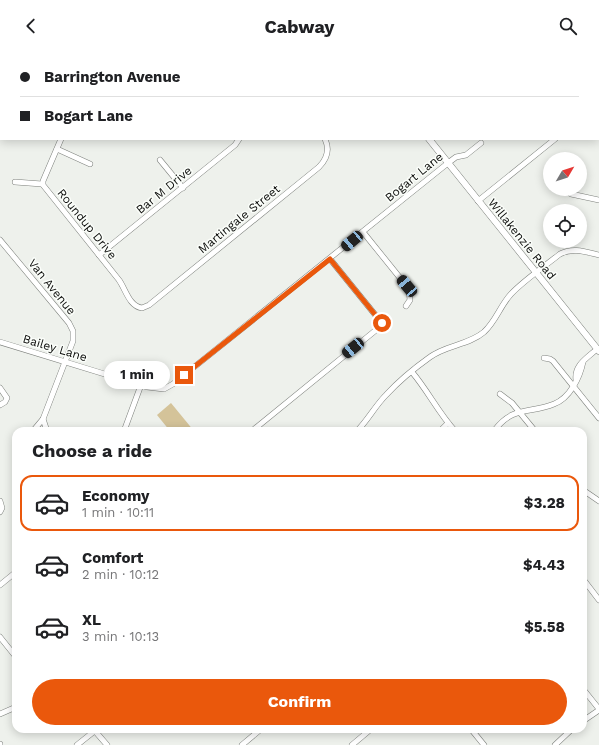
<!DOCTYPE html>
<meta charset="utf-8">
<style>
body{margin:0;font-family:"Work Sans",sans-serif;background:#f6f6f6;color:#202124;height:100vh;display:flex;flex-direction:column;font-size:15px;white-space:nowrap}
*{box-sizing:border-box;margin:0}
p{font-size:13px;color:#757577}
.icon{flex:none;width:22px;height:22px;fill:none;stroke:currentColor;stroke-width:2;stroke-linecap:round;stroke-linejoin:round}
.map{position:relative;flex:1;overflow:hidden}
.side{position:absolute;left:12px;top:375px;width:575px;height:306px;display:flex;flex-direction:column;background:#fff;border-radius:12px;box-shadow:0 2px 10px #0003}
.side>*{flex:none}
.top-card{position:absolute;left:0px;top:0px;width:599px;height:88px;box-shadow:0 2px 10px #0003;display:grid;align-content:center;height:88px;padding:0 20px;background:#fff}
.needle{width:26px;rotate:51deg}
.fabs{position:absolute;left:543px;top:100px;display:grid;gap:8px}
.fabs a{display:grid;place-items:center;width:44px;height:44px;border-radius:50%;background:#fff;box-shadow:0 2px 10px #0003;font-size:20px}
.end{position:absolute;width:18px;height:18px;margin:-9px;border:5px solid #ea580c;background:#fff;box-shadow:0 0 0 2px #fff}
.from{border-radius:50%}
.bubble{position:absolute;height:28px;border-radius:14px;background:#fff;box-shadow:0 2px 10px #0003;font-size:13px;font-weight:700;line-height:28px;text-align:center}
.car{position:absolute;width:12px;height:24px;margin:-12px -6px;border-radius:5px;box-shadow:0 0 3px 1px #0007;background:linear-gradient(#222 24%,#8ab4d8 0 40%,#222 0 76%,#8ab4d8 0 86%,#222 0)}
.top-card b{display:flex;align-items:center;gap:14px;height:38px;font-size:15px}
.top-card b+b{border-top:1px solid #e0e0e0}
.top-card i{width:10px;height:10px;background:#202124}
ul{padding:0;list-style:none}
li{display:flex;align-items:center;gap:12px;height:56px;margin:0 8px 6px;padding:0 12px;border:2px solid transparent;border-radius:12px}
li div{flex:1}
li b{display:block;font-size:15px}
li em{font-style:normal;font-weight:700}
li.current{border-color:#ea580c}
li>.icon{width:36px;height:36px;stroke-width:1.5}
h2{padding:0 20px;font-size:18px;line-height:48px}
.button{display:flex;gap:8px;margin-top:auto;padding:8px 20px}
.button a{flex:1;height:46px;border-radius:24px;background:#ea580c;color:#fff;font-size:16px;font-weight:700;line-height:46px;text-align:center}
header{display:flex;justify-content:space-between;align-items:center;height:52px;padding:0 20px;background:#fff;font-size:18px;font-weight:700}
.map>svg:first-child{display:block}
.green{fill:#d4c399}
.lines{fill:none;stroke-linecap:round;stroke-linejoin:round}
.minor-casing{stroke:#7d807c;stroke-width:6}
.tertiary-casing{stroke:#7d807c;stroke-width:7}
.minor{stroke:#fff;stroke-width:5}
.tertiary{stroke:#fff;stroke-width:6}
.route{stroke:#ea580c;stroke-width:5}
.labels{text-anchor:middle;stroke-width:3;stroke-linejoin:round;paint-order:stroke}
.street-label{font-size:12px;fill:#0c0d0b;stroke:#fbfefa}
</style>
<header><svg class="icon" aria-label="back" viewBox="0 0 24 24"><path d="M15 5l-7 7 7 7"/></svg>Cabway<svg class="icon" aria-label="search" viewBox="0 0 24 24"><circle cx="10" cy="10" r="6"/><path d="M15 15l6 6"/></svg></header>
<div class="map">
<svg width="599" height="693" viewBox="0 0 599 693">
<rect width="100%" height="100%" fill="#eef1ec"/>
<path class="green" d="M171,351L194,379H170L157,363Z"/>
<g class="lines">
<defs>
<g id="minor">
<path d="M175,0L176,1"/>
<path d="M182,0V1"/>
<path d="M256,0L257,1"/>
<path d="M509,0V1"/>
<path d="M88,1V0"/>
<path d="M391,1V0"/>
<path d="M446,1L447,0"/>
<path d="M516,1L518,0"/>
<path d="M590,1L592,0"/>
<path d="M0,51L1,52"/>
<path d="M598,52L599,51"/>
<path d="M0,73L1,72"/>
<path d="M61,87L43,129V133L119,228C126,238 129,254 142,256L149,253L319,115C327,107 330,98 325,87"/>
<path d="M57,97L90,112"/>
<path d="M160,108L183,136"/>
<path d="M15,130L42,132"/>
<path d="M571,142L599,148"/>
<path d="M478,149L555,87"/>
<path d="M363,180L409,237L410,248L406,254"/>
<path d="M0,188L69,271L73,279V289L43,367"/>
<path d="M99,203L235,93L239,87"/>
<path d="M0,290L147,335L164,337L173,332L448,111L456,105L466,103L481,91"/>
<path d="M544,306L550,307L553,309L599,366"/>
<path d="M412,320C428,339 438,360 455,379"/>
<path d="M576,328C574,313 587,306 597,297"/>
<path d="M0,336L7,346L5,350L0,353"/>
<path d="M500,342L512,351L535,379"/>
<path d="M33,379L43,367L47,379"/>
<path d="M124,379L141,333"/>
<path d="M252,379L376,278C380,274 380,270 377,265L330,207"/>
<path d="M357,379C368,368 375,354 386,343C397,331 416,315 430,305C446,293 469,293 484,280C496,269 500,254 511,242C523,229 546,213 560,202C573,195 586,200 599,203"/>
<path d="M440,379L448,371"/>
<path d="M494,379C513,353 530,362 554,352C570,346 580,325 583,310"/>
<path d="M583,438L599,449"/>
<path d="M0,449L2,456L0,460"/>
<path d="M583,527L599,548"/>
<path d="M0,533L16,520"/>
<path d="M0,585L16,605"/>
<path d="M583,637L599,657"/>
<path d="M0,662L16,655"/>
<path d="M583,669L599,658"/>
<path d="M471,677L484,693"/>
<path d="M95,679L107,693"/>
<path d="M0,692V693"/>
<path d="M77,693L97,677"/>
<path d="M242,693L261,677"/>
<path d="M352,693L371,677"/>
<path d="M555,693L572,677"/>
</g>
<g id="tertiary">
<path d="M358,0L359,1"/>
<path d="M429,87L599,299"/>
</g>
</defs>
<use href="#minor" class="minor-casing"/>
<use href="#tertiary" class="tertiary-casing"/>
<use href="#minor" class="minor"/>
<use href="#tertiary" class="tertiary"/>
</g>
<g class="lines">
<path class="route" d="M184,323L330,207L377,265L379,271H382"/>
</g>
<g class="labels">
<g class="street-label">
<text transform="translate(414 125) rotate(-39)" y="4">Bogart Lane</text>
<text transform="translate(164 138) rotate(-39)" y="4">Bar M Drive</text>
<text transform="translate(239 167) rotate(-39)" y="4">Martingale Street</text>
<text transform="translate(87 172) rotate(51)" y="4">Roundup Drive</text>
<text transform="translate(522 187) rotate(51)" y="4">Willakenzie Road</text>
<text transform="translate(52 235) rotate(51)" y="4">Van Avenue</text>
<text transform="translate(55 296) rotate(17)" y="4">Bailey Lane</text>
</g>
</g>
</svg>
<div class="fabs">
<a><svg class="needle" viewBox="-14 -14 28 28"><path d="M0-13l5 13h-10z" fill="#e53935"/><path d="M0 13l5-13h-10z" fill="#757577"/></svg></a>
<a><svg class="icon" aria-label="locate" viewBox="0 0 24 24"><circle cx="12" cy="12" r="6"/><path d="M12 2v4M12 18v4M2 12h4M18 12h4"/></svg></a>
</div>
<i class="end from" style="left:382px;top:271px"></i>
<i class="end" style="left:184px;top:323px"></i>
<div class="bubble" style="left:104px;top:309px;width:66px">1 min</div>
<i class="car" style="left:352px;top:189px;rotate:230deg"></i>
<i class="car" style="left:407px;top:234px;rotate:320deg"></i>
<i class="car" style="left:353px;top:296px;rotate:231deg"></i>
<div class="top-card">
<b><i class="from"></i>Barrington Avenue</b>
<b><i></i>Bogart Lane</b>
</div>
<section class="side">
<h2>Choose a ride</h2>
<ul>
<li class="current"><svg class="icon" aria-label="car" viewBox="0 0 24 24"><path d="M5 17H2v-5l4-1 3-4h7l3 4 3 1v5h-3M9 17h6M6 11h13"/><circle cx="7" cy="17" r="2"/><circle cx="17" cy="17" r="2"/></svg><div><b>Economy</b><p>1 min · 10:11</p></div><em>$3.28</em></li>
<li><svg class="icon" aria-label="car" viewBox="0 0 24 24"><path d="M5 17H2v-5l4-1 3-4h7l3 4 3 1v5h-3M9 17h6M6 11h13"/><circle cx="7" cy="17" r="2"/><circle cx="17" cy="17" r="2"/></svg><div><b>Comfort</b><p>2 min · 10:12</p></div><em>$4.43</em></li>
<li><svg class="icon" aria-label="car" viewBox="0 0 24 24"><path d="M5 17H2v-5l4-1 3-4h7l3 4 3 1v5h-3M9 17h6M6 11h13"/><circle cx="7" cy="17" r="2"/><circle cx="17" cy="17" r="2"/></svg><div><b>XL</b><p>3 min · 10:13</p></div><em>$5.58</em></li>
</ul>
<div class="button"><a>Confirm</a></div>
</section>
</div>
